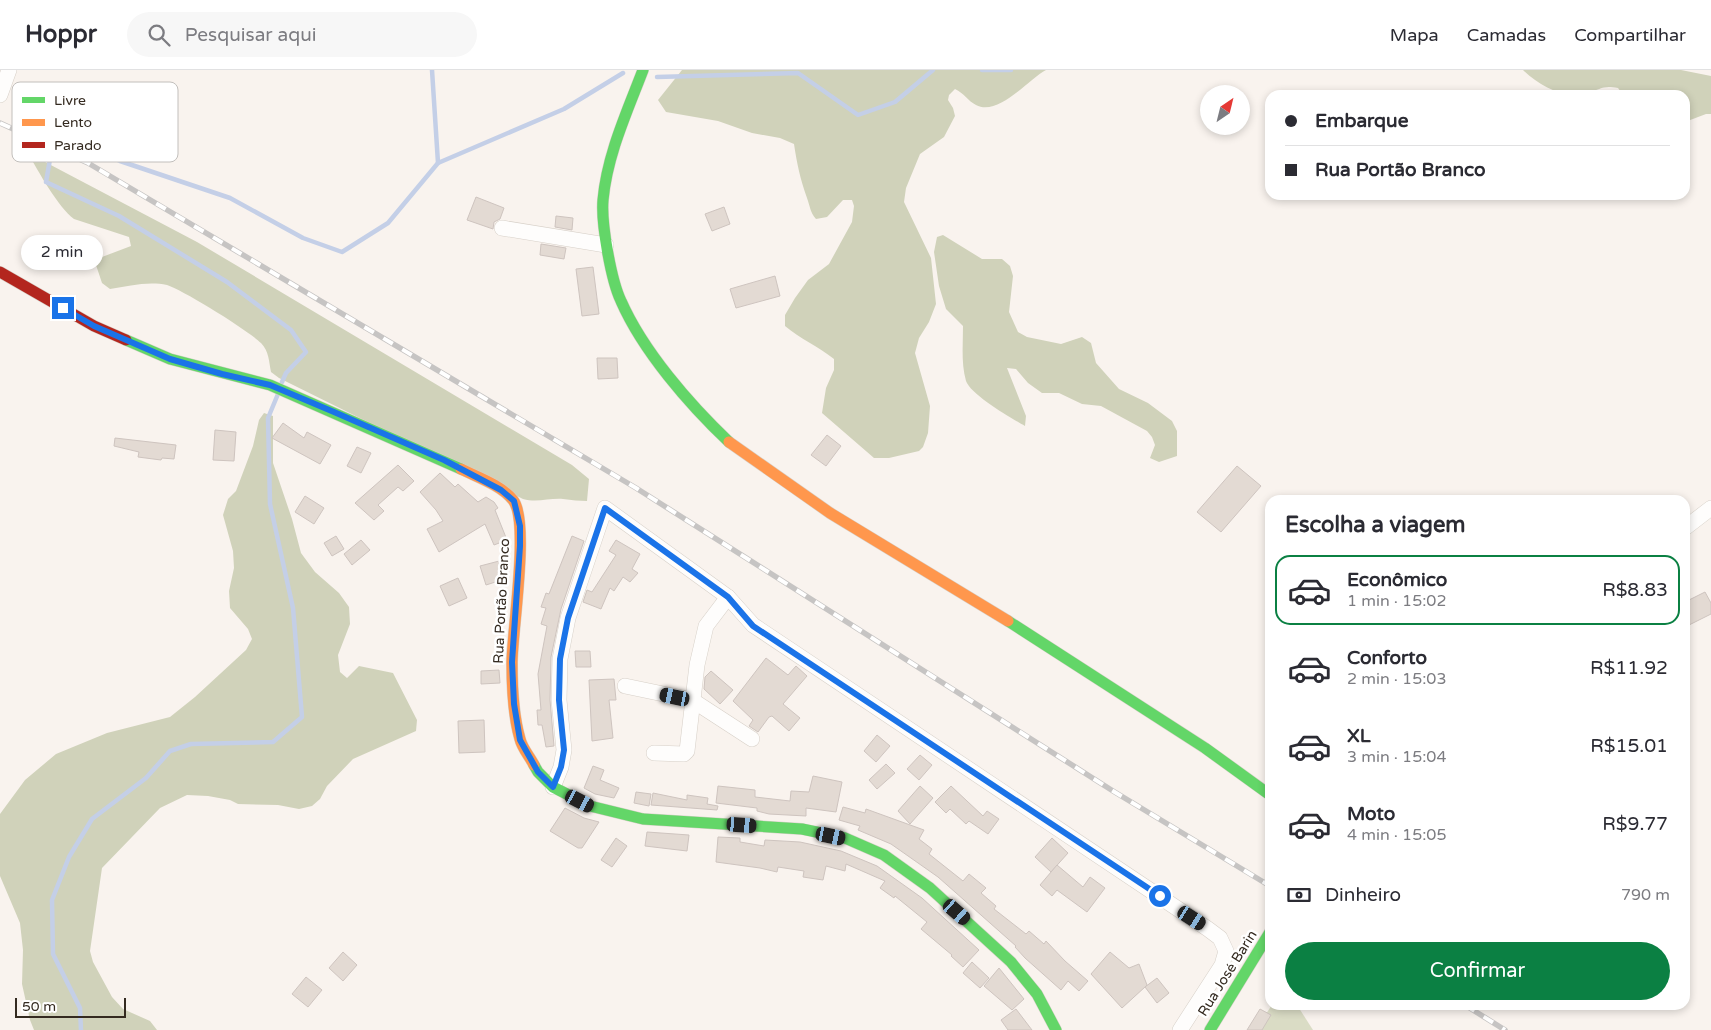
<!DOCTYPE html>
<html lang="pt">
<meta charset="utf-8">
<style>
body{margin:0;font-family:"Varela Round",sans-serif;background:#f7f7f7;color:#2b2b33;height:100vh;display:flex;flex-direction:column;font-size:19px;white-space:nowrap}
*{box-sizing:border-box;margin:0}
p{font-size:16px;color:#7c7c81}
.icon{flex:none;width:28px;height:28px;fill:none;stroke:currentColor;stroke-width:2;stroke-linecap:round;stroke-linejoin:round}
.map{position:relative;flex:1;overflow:hidden}
.side{position:absolute;left:1265px;top:425px;width:425px;height:515px;display:flex;flex-direction:column;background:#fff;border-radius:15px;box-shadow:0 2px 8px #0003}
.side>*{flex:none}
.banner{position:absolute;left:1265px;top:20px;width:425px;height:110px;border-radius:15px;box-shadow:0 2px 8px #0003;display:grid;align-content:center;height:110px;padding:0 20px;background:#fff}
.needle{width:32px;rotate:35deg}
.controls{position:absolute;left:1200px;top:15px;display:grid;gap:10px}
.controls a{display:grid;place-items:center;width:50px;height:50px;border-radius:50%;background:#fff;box-shadow:0 2px 8px #0003;font-size:25px}
.scale{position:absolute;left:15px;bottom:12px;width:111px;box-sizing:border-box;padding-left:5px;border:2px solid #342a20;border-top:0;font-size:14px;line-height:18px;white-space:nowrap;color:#342a20;-webkit-text-stroke:4px #fff;paint-order:stroke}
.end{position:absolute;width:22px;height:22px;margin:-11px;border:6px solid #1a73e8;background:#fff;box-shadow:0 0 0 2px #fff}
.from{border-radius:50%}
.bubble{position:absolute;height:35px;border-radius:18px;background:#fff;box-shadow:0 2px 8px #0003;font-size:16px;font-weight:600;line-height:35px;text-align:center}
.car{position:absolute;width:15px;height:30px;margin:-15px -8px;border-radius:6px;box-shadow:0 0 4px 1px #0007;background:linear-gradient(#222 24%,#8ab4d8 0 40%,#222 0 76%,#8ab4d8 0 86%,#222 0)}
.banner b{display:flex;align-items:center;gap:18px;height:48px;font-size:19px}
.banner b+b{border-top:1px solid #e1e1e2}
.banner i{width:12px;height:12px;background:#2b2b33}
ul{padding:0;list-style:none}
li{display:flex;align-items:center;gap:15px;height:70px;margin:0 10px 8px;padding:0 10px;border:2px solid transparent;border-radius:15px}
li div{flex:1}
li b{display:block;font-size:19px}
li em{font-style:normal;font-weight:600}
li.on{border-color:#0b8043}
li>.icon{width:45px;height:45px;stroke-width:1.5}
h2{padding:0 20px;font-size:22px;line-height:60px}
.pay{display:flex;align-items:center;gap:12px;height:55px;padding:0 20px;font-size:19px}
.pay p{margin-inline-start:auto}
.action{display:flex;gap:10px;margin-top:auto;padding:10px 20px}
.action a{flex:1;height:58px;border-radius:30px;background:#0b8043;color:#fff;font-size:20px;font-weight:600;line-height:58px;text-align:center}
header{display:flex;align-items:center;gap:30px;box-sizing:border-box;height:70px;padding:0 25px;background:#fff;border-bottom:1px solid #e1e1e2}
header strong{font-size:24px}
nav{display:flex;gap:28px;margin-inline-start:auto;font-size:18px}
.search{width:350px;height:45px;background:#f7f7f7;display:flex;align-items:center;gap:12px;box-sizing:border-box;padding:0 18px;border-radius:28px;color:#7c7c81;font-size:19px}
.map>svg:first-child{display:block}
.green{fill:#dadcc5}
.forest{fill:#d0d2ba}
.lines{fill:none;stroke-linecap:round;stroke-linejoin:round}
.stream{stroke:#c4cfe7;stroke-width:4.5}
.building{fill:#e3dad3;stroke:#cec4bf}
.street-casing{stroke:#d7d0c8;stroke-width:16}
.fast-casing{stroke:#d7d0c8;stroke-width:12}
.slow-casing{stroke:#d7d0c8;stroke-width:12}
.jam-casing{stroke:#d7d0c8;stroke-width:12}
.street{stroke:#fefdfc;stroke-width:15}
.fast{stroke:#63d668;stroke-width:11}
.slow{stroke:#ff974d;stroke-width:11}
.jam{stroke:#b3261e;stroke-width:11}
.rail-casing{stroke:#c6c4c3;stroke-width:5.5}
.rail{stroke:#fff;stroke-width:4;stroke-dasharray:11;stroke-linecap:butt}
.route{stroke:#1a73e8;stroke-width:6}
.labels{text-anchor:middle;stroke-width:5;stroke-linejoin:round;paint-order:stroke}
.street-label{font-size:14px;fill:#342a20;stroke:#fff}
.key{fill:#fff;stroke:#c2bfbc;stroke-width:1}
.key-label{font-size:14px;fill:#342a20}
</style>
<header>
<strong>Hoppr</strong>
<div class="search"><svg class="icon" aria-label="search" viewBox="0 0 24 24"><circle cx="10" cy="10" r="6"/><path d="M15 15l6 6"/></svg>Pesquisar aqui</div>
<nav><a>Mapa</a><a>Camadas</a><a>Compartilhar</a></nav>
</header>
<div class="map">
<svg width="1711" height="960" viewBox="0 0 1711 960">
<rect width="100%" height="100%" fill="#f9f3ee"/>
<path class="green" d="M1272,935H1297L1313,960H1255Z"/>
<g class="forest">
<path d="M682,0H1046C1029,9 998,47 976,35C968,31 964,23 955,19L949,25L948,30L953,38L955,46L944,67L920,84L906,118L904,132L931,188L936,234L929,252L919,268L915,283L930,336L928,363L923,377L919,381L889,388H874L822,343L826,318L834,300V289C818,276 800,269 785,256V245L795,228L808,210L829,194L852,152L854,136L852,130H843L827,147L816,149C810,142 810,136 807,128C800,108 797,94 794,74L780,68L752,63L718,51L666,42L658,30Z"/>
<path d="M1523,0H1681L1711,6V44H1706L1685,52V25H1623L1618,18C1603,15 1601,19 1588,23C1562,29 1540,16 1523,0Z"/>
<path d="M28,83L197,172L572,395L589,409L587,431C579,431 572,430 563,429C549,428 537,433 523,429L279,308L271,302C269,292 269,281 261,273C249,261 183,220 167,215C148,211 129,216 110,219L102,213L96,195L102,187L131,176L129,167L74,149C58,137 38,101 28,83Z"/>
<path d="M943,165L982,189H1002L1010,196L1013,206L1009,242L1018,262L1027,267L1061,274L1082,267L1091,273L1096,293L1119,319L1148,333L1172,351L1177,361V386L1159,392L1150,388L1155,375L1152,367L1147,361L1101,336L1082,334L1059,323H1042L1028,313L1016,299L1007,298L1026,346L1025,356C1011,348 971,325 966,311C961,293 963,274 963,256L946,239L939,216L934,182L937,167Z"/>
<path d="M264,343L273,346V393L292,449L301,483L315,502L339,523L349,537L350,554L338,585L340,602L347,608L359,596L393,603L417,650L416,661L353,689L327,716L320,729L312,736L299,739L278,735L238,734L230,730L208,726L187,725L160,738L102,798L90,881L93,892L112,927L123,939L150,951L157,960H34L30,950L22,914L23,880L20,853L0,806V744L25,710L56,684L107,663L170,647L195,627L246,580L252,569L248,559L230,538L229,521L234,498L233,481L223,445L228,429L236,421L253,376L259,350Z"/>
</g>
<g class="lines">
<g class="stream">
<path d="M432,0L438,93"/>
<path d="M982,0H1011"/>
<path d="M657,7L798,3L858,45L895,32L933,0"/>
<path d="M282,312L286,303L306,282L291,260L227,212L119,146L46,112L55,61L120,91L230,128L303,168L342,182L388,153L438,93L564,39L623,3"/>
<path d="M81,960L80,938L53,884L52,830L69,787L92,749L146,708L170,681L191,674L273,672L302,647L293,538L270,434L268,348L278,324"/>
</g>
</g>
<g class="building">
<path d="M476,127L504,138L500,149L494,152L493,159L467,150Z"/>
<path d="M724,137L730,154L712,161L705,144Z"/>
<path d="M556,146L573,148L572,160L555,157Z"/>
<path d="M541,174L566,178L564,189L540,185Z"/>
<path d="M593,197L599,244L582,246L576,199Z"/>
<path d="M775,206L780,226L736,238L730,219Z"/>
<path d="M597,288H617L618,308L598,309Z"/>
<path d="M283,353L304,368L307,362L331,375L320,394L272,368Z"/>
<path d="M215,360L236,362L234,391L213,390Z"/>
<path d="M827,365L841,376L826,396L811,385Z"/>
<path d="M115,368L176,375L174,389L162,388L161,390L138,387L139,382L114,376Z"/>
<path d="M357,377L371,383L361,403L347,396Z"/>
<path d="M398,395L414,411L403,421L398,417L378,435L384,441L374,450L355,433Z"/>
<path d="M1237,396L1261,416L1221,462L1197,442Z"/>
<path d="M440,403L455,417L458,414L478,432L486,427L494,432L498,438L495,440L507,470L494,475L485,454L439,482L427,459L443,451L436,440L420,422Z"/>
<path d="M305,426L324,438L314,454L295,442Z"/>
<path d="M336,466L344,479L332,486L324,473Z"/>
<path d="M572,466L584,471L561,539L551,587L550,630L554,676L546,677L542,655H538L537,640H541L538,604L547,556L541,554L546,538L541,537L546,523L549,524Z"/>
<path d="M361,470L370,480L352,495L344,484Z"/>
<path d="M616,470L640,484L632,499L638,503L630,512L623,507L614,521L610,518L601,539L583,532L587,520L592,522L616,485L609,481Z"/>
<path d="M503,490L506,500L505,509L486,515L480,496Z"/>
<path d="M458,508L467,528L449,536L440,516Z"/>
<path d="M1705,522L1711,533V544L1685,557V532Z"/>
<path d="M575,581H590L591,597H576Z"/>
<path d="M766,588L788,605L796,596L807,606L783,634L800,648L789,661L772,646L769,647L758,662L749,656L753,650L733,631Z"/>
<path d="M499,600L500,613L481,614V601Z"/>
<path d="M711,601L733,620L720,634L704,619L705,607Z"/>
<path d="M614,609L616,630H609L613,668L592,671L589,610Z"/>
<path d="M484,650L485,682L459,683L458,651Z"/>
<path d="M877,665L890,676L876,692L864,681Z"/>
<path d="M920,685L932,695L919,710L907,699Z"/>
<path d="M886,694L895,703L877,719L869,710Z"/>
<path d="M593,696L604,700L600,710L619,718L614,728L595,724L584,718Z"/>
<path d="M813,706L842,712L836,742L806,738V746L769,744L757,741V738L716,733L718,716L755,720V727L790,731L791,721L809,722Z"/>
<path d="M920,716L933,728L910,754L898,741Z"/>
<path d="M951,716L983,746L987,741L999,749L988,764L969,751L966,754L950,739L946,743L935,732Z"/>
<path d="M636,722L651,724L649,736L634,733Z"/>
<path d="M653,723L687,730V725L708,728L707,734L718,736L717,740L651,735Z"/>
<path d="M843,737L865,743L866,739L924,760L919,769L932,779L929,784L963,811L969,804L986,818L981,823L996,836L994,839L1026,864L1029,861L1044,874L1046,871L1065,891L1088,911L1079,921L1068,911L1061,920L1025,888L1015,877L1016,876L938,807L891,774L858,760L860,756L839,750Z"/>
<path d="M565,738L584,748L599,752L582,778H578L550,761Z"/>
<path d="M647,762L689,765L687,781L645,776Z"/>
<path d="M718,767L740,768V772L764,776L765,770L800,772L841,781L877,796L922,828L979,880L963,897L951,886L952,885L921,859L927,852L895,826L894,828L880,818L885,811L846,794L845,801L826,796L823,810L803,807L804,801L778,797L777,802L760,798L716,792Z"/>
<path d="M616,768L627,776L612,797L601,790Z"/>
<path d="M1052,768L1068,783L1051,802L1035,787Z"/>
<path d="M1057,795L1083,817L1090,807L1105,818L1087,842L1057,820L1052,826L1040,815Z"/>
<path d="M343,882L357,895L343,911L329,898Z"/>
<path d="M1110,882L1129,898L1139,894L1147,915L1145,917L1157,908L1169,923L1157,933L1145,917L1122,938L1091,904Z"/>
<path d="M972,892L989,908L980,918L963,903Z"/>
<path d="M999,898L1024,929L1012,940L984,916Z"/>
<path d="M306,907L322,920L308,937L292,924Z"/>
<path d="M1016,939L1032,960H1008L1001,950Z"/>
<path d="M1260,939L1271,945L1262,960H1247Z"/>
</g>
<g class="lines">
<defs>
<g id="street">
<path d="M0,25L9,0"/>
<path d="M502,158L606,175"/>
<path d="M1685,458L1711,438"/>
<path d="M625,616L692,630L752,669"/>
<path d="M654,683L684,684L687,681L697,595L706,556L728,527"/>
<path d="M553,717L561,697L564,680L559,630L560,589L568,548L605,438L728,527L753,555L1208,859L1220,868L1226,881L1222,895L1180,960"/>
</g>
<g id="fast">
<path d="M643,0C627,42 607,85 603,130C601,153 611,210 621,231C643,281 689,334 729,372"/>
<path d="M126,270L170,289L270,315L461,399"/>
<path d="M1008,551L1205,678L1270,725"/>
<path d="M534,695L538,702L553,717L590,736L643,749L802,759L845,768L884,785L930,818L1011,892L1037,924L1056,960"/>
<path d="M1210,960L1270,862"/>
</g>
<g id="slow">
<path d="M729,372L830,443L1008,551"/>
<path d="M461,399C477,407 501,415 513,430C530,451 512,562 512,593C512,617 513,645 520,669C522,678 530,687 534,695"/>
</g>
<path id="jam" d="M0,202L94,256L126,270"/>
</defs>
<use href="#street" class="street-casing"/>
<use href="#fast" class="fast-casing"/>
<use href="#slow" class="slow-casing"/>
<use href="#jam" class="jam-casing"/>
<use href="#street" class="street"/>
<use href="#fast" class="fast"/>
<use href="#slow" class="slow"/>
<use href="#jam" class="jam"/>
<defs>
<g id="rail">
<path d="M0,53L88,93L636,418L1113,721L1270,816"/>
<path d="M1465,935L1505,960"/>
</g>
</defs>
<use href="#rail" class="rail-casing"/>
<use href="#rail" class="rail"/>
</g>
<g class="lines">
<path class="route" d="M63,238L94,256L170,289L222,304L270,315L334,342L444,390L501,420L514,431L520,456V476L512,592L514,634L520,670L538,702L553,717L561,697L564,680L559,630L560,589L568,548L605,438L728,527L753,556L1160,826"/>
</g>
<g class="labels">
<g class="street-label">
<text transform="translate(501 531) rotate(-87)" y="5">Rua Portão Branco</text>
<text transform="translate(1227 903) rotate(-58)" y="5">Rua José Barin</text>
</g>
</g>
<rect x="12" y="12" width="166" height="80" rx="8" class="key"/>
<rect x="22" y="27" width="23" height="6" fill="#63d668"/>
<rect x="22" y="49" width="23" height="7" fill="#ff974d"/>
<rect x="22" y="72" width="23" height="6" fill="#b3261e"/>
<g class="key-label">
<text x="54" y="35">Livre</text>
<text x="54" y="57">Lento</text>
<text x="54" y="80">Parado</text>
</g>
</svg>
<div class="controls">
<a><svg class="needle" viewBox="-14 -14 28 28"><path d="M0-13l5 13h-10z" fill="#e53935"/><path d="M0 13l5-13h-10z" fill="#7c7c81"/></svg></a>
</div>
<div class="scale">50 m</div>
<i class="end from" style="left:1160px;top:826px"></i>
<i class="end" style="left:63px;top:238px"></i>
<div class="bubble" style="left:21px;top:165px;width:82px">2 min</div>
<i class="car" style="left:675px;top:627px;rotate:282deg"></i>
<i class="car" style="left:580px;top:731px;rotate:117deg"></i>
<i class="car" style="left:742px;top:755px;rotate:94deg"></i>
<i class="car" style="left:831px;top:766px;rotate:102deg"></i>
<i class="car" style="left:957px;top:842px;rotate:131deg"></i>
<i class="car" style="left:1192px;top:848px;rotate:123deg"></i>
<div class="banner">
<b><i class="from"></i>Embarque</b>
<b><i></i>Rua Portão Branco</b>
</div>
<section class="side">
<h2>Escolha a viagem</h2>
<ul>
<li class="on"><svg class="icon" aria-label="car" viewBox="0 0 24 24"><path d="M5 17H2v-5l4-1 3-4h7l3 4 3 1v5h-3M9 17h6M6 11h13"/><circle cx="7" cy="17" r="2"/><circle cx="17" cy="17" r="2"/></svg><div><b>Econômico</b><p>1 min · 15:02</p></div><em>R$8.83</em></li>
<li><svg class="icon" aria-label="car" viewBox="0 0 24 24"><path d="M5 17H2v-5l4-1 3-4h7l3 4 3 1v5h-3M9 17h6M6 11h13"/><circle cx="7" cy="17" r="2"/><circle cx="17" cy="17" r="2"/></svg><div><b>Conforto</b><p>2 min · 15:03</p></div><em>R$11.92</em></li>
<li><svg class="icon" aria-label="car" viewBox="0 0 24 24"><path d="M5 17H2v-5l4-1 3-4h7l3 4 3 1v5h-3M9 17h6M6 11h13"/><circle cx="7" cy="17" r="2"/><circle cx="17" cy="17" r="2"/></svg><div><b>XL</b><p>3 min · 15:04</p></div><em>R$15.01</em></li>
<li><svg class="icon" aria-label="car" viewBox="0 0 24 24"><path d="M5 17H2v-5l4-1 3-4h7l3 4 3 1v5h-3M9 17h6M6 11h13"/><circle cx="7" cy="17" r="2"/><circle cx="17" cy="17" r="2"/></svg><div><b>Moto</b><p>4 min · 15:05</p></div><em>R$9.77</em></li>
</ul>
<div class="pay"><svg class="icon" aria-label="cash" viewBox="0 0 24 24"><path d="M3 7h18v10H3z"/><circle cx="12" cy="12" r="2"/></svg>Dinheiro<p>790 m</p></div>
<div class="action"><a>Confirmar</a></div>
</section>
</div>
